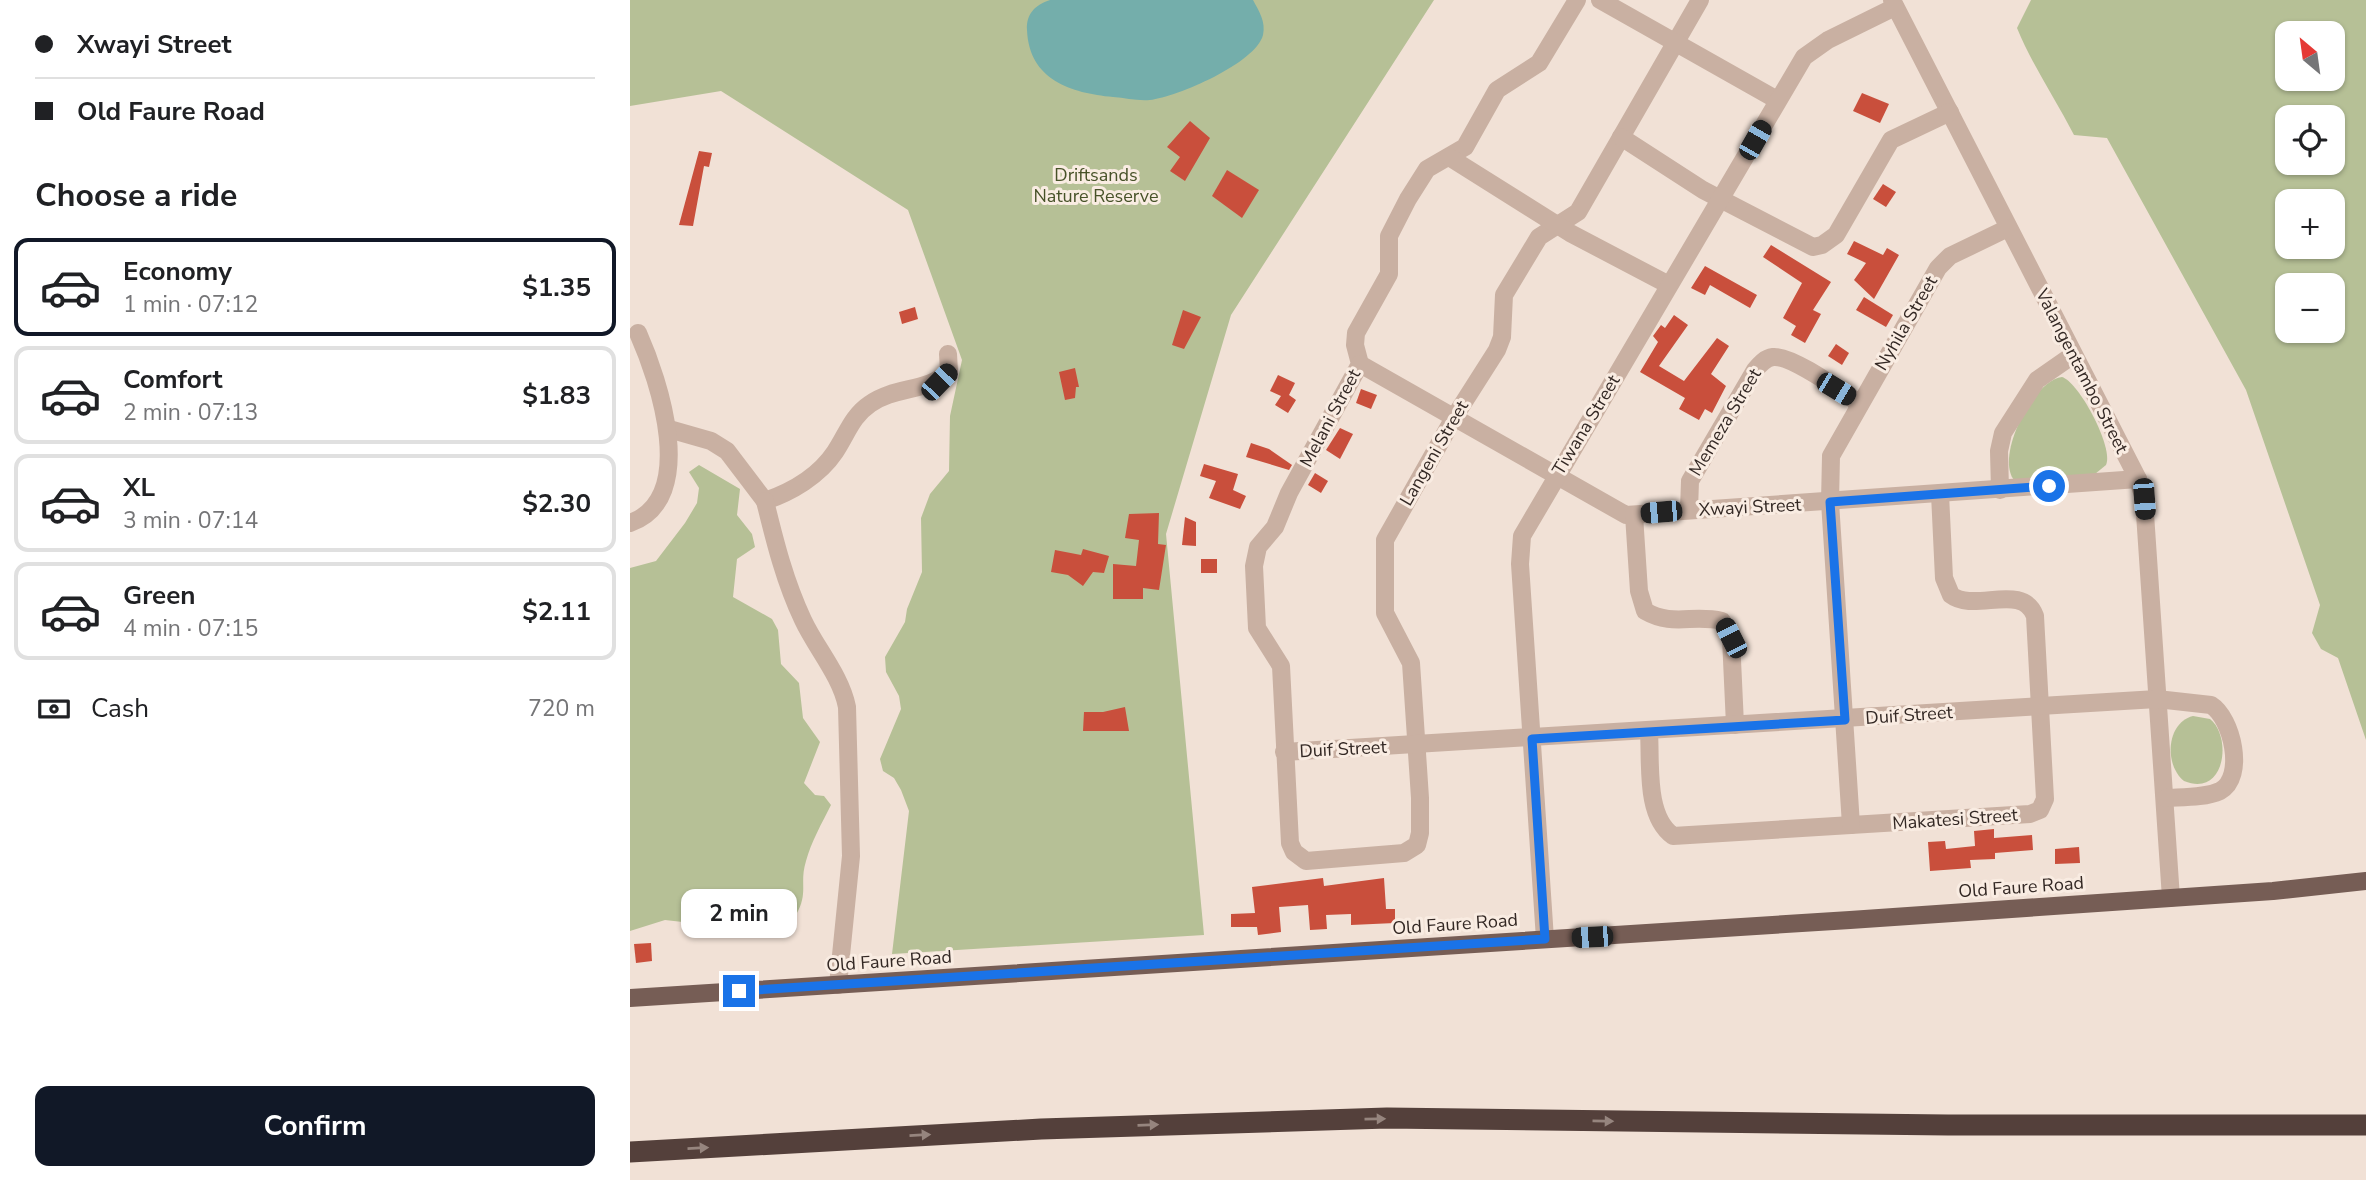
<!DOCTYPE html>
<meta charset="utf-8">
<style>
body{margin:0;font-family:"Nunito Sans",sans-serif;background:#f6f6f6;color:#202124;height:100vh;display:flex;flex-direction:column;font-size:26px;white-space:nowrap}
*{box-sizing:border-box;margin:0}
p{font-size:23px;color:#757577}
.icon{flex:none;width:38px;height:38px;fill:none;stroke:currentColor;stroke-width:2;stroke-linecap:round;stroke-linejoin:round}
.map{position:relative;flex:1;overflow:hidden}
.details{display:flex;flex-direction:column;background:#fff;width:630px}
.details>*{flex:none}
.guide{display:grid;align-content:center;height:154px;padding:0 35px;background:#fff}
.needle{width:46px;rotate:331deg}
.tools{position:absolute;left:1645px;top:21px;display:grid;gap:14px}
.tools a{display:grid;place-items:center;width:70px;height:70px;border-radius:14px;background:#fff;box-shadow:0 2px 5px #0004;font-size:35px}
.end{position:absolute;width:32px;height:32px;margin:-16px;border:9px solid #1a73e8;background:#fff;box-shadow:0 0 0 4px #fff}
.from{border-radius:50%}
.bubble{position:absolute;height:49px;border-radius:14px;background:#fff;box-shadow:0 2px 5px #0004;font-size:23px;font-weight:700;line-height:49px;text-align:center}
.car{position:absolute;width:21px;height:42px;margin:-21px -10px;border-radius:9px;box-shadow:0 0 5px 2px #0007;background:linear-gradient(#222 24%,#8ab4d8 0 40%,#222 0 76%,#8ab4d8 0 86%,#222 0)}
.guide b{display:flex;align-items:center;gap:24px;height:66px;font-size:26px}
.guide b+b{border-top:2px solid #e0e0e0}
.guide i{width:18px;height:18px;background:#202124}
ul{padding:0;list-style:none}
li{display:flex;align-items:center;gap:21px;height:98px;margin:0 14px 10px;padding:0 21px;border:4px solid #e0e0e0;border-radius:14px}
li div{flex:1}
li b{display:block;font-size:26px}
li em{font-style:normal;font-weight:700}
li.active{border-color:#111827}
li>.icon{width:63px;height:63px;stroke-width:1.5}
h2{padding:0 35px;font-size:32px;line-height:84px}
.pay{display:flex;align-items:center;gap:18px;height:77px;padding:0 35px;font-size:26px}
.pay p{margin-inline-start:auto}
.button{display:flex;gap:14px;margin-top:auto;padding:14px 35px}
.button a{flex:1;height:80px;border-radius:14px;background:#111827;color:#fff;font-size:28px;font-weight:700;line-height:80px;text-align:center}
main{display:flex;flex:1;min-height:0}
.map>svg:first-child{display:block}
.green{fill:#b6c096;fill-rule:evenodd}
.water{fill:#74aeab}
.building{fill:#c94f3c}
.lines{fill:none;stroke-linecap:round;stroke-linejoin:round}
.minor{stroke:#c9b0a2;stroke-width:18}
.major{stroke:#765d55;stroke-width:18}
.highway{stroke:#54403b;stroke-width:21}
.oneway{fill:#96857e}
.route{stroke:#1a73e8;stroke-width:9}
.labels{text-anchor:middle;stroke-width:6;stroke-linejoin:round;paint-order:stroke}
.park-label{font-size:18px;fill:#475228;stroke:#f9ece2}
.street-label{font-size:18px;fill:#332824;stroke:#f9ece2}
</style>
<main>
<section class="details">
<div class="guide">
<b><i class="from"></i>Xwayi Street</b>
<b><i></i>Old Faure Road</b>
</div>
<h2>Choose a ride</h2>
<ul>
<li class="active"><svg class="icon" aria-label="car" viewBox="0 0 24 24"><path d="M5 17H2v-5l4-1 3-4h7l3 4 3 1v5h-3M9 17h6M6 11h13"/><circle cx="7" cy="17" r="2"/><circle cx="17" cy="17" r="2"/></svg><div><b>Economy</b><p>1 min · 07:12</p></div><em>$1.35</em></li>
<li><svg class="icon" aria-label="car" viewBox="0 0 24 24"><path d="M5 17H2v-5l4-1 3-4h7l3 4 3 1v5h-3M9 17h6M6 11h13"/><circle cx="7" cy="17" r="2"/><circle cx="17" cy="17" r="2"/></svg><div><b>Comfort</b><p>2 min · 07:13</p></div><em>$1.83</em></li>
<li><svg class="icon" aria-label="car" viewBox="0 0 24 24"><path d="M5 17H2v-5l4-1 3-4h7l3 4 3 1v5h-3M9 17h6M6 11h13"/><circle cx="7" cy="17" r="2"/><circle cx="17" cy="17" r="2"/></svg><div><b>XL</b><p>3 min · 07:14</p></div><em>$2.30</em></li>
<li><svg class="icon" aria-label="car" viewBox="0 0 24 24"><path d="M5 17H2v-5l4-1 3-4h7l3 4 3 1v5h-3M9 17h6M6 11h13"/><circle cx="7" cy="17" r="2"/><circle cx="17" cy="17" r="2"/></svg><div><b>Green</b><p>4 min · 07:15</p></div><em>$2.11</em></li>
</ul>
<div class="pay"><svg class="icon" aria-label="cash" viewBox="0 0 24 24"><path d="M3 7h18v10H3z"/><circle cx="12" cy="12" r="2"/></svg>Cash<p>720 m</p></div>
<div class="button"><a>Confirm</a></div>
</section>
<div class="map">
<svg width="1736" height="1180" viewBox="0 0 1736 1180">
<rect width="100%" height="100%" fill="#f1e1d6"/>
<g class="green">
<path d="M0,0H804L601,315L536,534L574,935L262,954L279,811L271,790L264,778L253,771L250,759L271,709L269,696L256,672L255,657L275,622L277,609L292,572L291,518L300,494L319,471L320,416L332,360L278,210L91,91L0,106Z"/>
<path d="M1401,0H1736V740L1708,658L1691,649L1682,633L1690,605L1616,390L1477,138L1444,135C1425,98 1402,65 1387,28ZM1657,33H1703V79H1657ZM1703,117V163H1657V117ZM1657,201H1703V247H1657ZM1703,285V331H1657V285Z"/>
<path d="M1432,377C1449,382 1484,448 1476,465L1465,474L1384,480C1365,456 1403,380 1432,377Z"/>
<path d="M69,465L110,489L107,515L122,534L125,547L107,559L103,597L142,619L148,630L151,664L169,683L173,718L190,742L174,783L185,795L194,796L201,805C192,823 181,842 176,861C169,884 179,892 166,915L144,918L103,912L79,925L35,920L0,931V568L26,561L55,523L67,503L69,488L59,472Z"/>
<path d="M1563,716L1580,719C1602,736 1596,798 1554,781C1534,765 1536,723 1563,716Z"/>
</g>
<path class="water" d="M420,0H623C629,11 636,22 633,35C626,63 547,97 520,100C507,101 496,98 483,97C441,93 399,80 397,30C396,14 405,5 420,0Z"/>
<g class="building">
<path d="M1232,93L1259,104L1250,123L1223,111Z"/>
<path d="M560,121L580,138L555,181L540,171L550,157L537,147Z"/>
<path d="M69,151L82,153L79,167L74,166L63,226L49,225Z"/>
<path d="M597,170L629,190L612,218L582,196Z"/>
<path d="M1253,184L1266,192L1256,207L1243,199Z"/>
<path d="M1224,241L1253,255L1257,248L1269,255L1244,299L1224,280L1236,263L1217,254Z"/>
<path d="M1141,245L1201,282L1183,310L1191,314L1175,343L1161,335L1166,326L1153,318L1172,283L1133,257Z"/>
<path d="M1075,266L1127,295L1120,308L1080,285L1075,295L1061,288Z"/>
<path d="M1234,297L1263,315L1256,327L1226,310Z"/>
<path d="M285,307L288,319L272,324L269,312Z"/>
<path d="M553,310L571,317L554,349L542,345Z"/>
<path d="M1044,315L1058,325L1029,366L1054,381L1087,338L1099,346L1081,374L1096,386L1082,413L1075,409L1069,420L1049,409L1055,398L1010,372L1028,342L1023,336L1031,325L1035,328Z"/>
<path d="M1206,344L1219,353L1212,365L1198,356Z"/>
<path d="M445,368L449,387H446L445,398L435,400L429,372Z"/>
<path d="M648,375L665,383L659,395L666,400L658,413L645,405L651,396L640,391Z"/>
<path d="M731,389L747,395L741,409L726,403Z"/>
<path d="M710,428L723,434L710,459L696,450Z"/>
<path d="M621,443L639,449L662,465L659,470L616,457Z"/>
<path d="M574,464L608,474L603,490L616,496L610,509L579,498L586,481L570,476Z"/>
<path d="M685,473L698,481L691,493L678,485Z"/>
<path d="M529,513L528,544L536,545L529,590L513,588V599H483V564L506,566L509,540L495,538L499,514Z"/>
<path d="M555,517L566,522V546L552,545Z"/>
<path d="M453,549L479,556L474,573L463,572L453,586L438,575L421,572L425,550L451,555Z"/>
<rect x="571" y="559" width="16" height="14"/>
<path d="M495,707L499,731H453L454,712H473Z"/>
<path d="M1364,829V838L1402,835L1403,850L1365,853V859L1340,860L1341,868L1300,871L1298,842L1315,841L1316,849L1345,846L1344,831Z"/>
<path d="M1449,847L1450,863L1425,864V849Z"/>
<path d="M693,878L694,886L754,878L756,909H765V923L721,925V914L696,915L697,929L680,930L678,905L649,907L651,932L628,935L627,927H601V914L625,913L622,887Z"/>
<path d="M21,943L22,961L6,963L4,944Z"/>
</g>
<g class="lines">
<g class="minor">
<path d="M947,0L909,63L867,90L835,147L797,169L778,199L759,236V274L726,333L725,345L730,364L659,493L645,527L628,547L624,566L627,628L651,666L660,843L664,852L676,861L774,853L787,845L790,833V798L781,663L755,613V540L825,416L867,350L872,337L874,295L909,237L948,212L1070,0"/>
<path d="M970,0L1147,100"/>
<path d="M1262,0L1508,479L1514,499L1541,898"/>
<path d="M991,137L1073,190L1183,247L1192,245L1206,235L1261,140L1320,112"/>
<path d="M819,157L940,233L1039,285"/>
<path d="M730,364L996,515L1508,479"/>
<path d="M39,429L81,441L97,451L135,501C161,492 189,476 205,452C217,434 222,416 240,404C265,386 299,392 319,371L318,354"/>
<path d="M1370,490L1369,451L1373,433L1407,380L1443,355"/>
<path d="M135,501C145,542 155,582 173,620C186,648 211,676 217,707L221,856L208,985"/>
<path d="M1059,510L1060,481L1125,370C1130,364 1135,358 1143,357C1162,355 1212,392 1229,403"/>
<path d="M1004,515L1009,591L1015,611C1043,627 1062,614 1092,621L1101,638L1105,725"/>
<path d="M0,523C69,499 29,380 8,333"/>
<path d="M1019,732C1021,764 1015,816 1043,836L1400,814L1410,810L1415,799L1405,616C1393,582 1344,613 1321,595L1314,578L1310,494"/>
<path d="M654,752L1527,699L1581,705C1602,718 1616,777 1590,791C1575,798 1552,797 1536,798"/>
<path d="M1221,825L1200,502L1201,456L1308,268L1320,256L1378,228"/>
<path d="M915,939L890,564L892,536L1174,57L1198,40L1265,7"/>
</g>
<path class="major" d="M0,998L1220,920L1643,891L1736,881"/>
<path class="highway" d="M0,1152L411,1129L757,1118L1318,1125H1736"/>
</g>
<defs><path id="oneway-solid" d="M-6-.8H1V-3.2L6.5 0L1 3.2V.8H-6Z" transform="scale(1.75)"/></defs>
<g class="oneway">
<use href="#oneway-solid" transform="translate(745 1119) rotate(-1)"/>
<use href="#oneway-solid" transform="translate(973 1121) rotate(1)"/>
<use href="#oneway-solid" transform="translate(518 1125) rotate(-2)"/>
<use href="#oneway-solid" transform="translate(290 1135) rotate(-3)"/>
<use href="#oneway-solid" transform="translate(68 1148) rotate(-3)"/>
</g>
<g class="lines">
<path class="route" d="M109,991L915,939L902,739L1215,720L1200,502L1419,486"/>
</g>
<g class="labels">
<g class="park-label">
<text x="466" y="181">Driftsands<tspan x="466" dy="21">Nature Reserve</tspan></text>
</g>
<g class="street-label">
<text transform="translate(1276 323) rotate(-60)" y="6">Nyhila Street</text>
<text transform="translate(1452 371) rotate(63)" y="6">Valangentambo Street</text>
<text transform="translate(700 418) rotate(-62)" y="6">Melani Street</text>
<text transform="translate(1095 422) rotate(-59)" y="6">Memeza Street</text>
<text transform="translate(956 425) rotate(-59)" y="6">Tiwana Street</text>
<text transform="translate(804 453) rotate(-60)" y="6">Langeni Street</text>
<text transform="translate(1120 507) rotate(-3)" y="6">Xwayi Street</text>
<text transform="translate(1279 715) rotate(-4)" y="6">Duif Street</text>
<text transform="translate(713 749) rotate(-3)" y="6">Duif Street</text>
<text transform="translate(1325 819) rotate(-4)" y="6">Makatesi Street</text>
<text transform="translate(1391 887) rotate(-4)" y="6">Old Faure Road</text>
<text transform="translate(825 924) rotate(-4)" y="6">Old Faure Road</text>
<text transform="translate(259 961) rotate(-4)" y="6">Old Faure Road</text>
</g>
</g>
</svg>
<div class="tools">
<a><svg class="needle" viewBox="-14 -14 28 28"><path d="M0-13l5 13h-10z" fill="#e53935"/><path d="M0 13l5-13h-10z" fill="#757577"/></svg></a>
<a><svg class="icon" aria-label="locate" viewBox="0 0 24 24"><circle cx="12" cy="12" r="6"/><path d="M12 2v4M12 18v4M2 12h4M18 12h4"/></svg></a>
<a>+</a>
<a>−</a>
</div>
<i class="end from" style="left:1419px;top:486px"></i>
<i class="end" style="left:109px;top:991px"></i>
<div class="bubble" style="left:51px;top:889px;width:116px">2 min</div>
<i class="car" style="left:1125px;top:140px;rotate:30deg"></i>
<i class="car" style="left:309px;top:382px;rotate:44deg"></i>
<i class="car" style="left:1206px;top:389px;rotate:121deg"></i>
<i class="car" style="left:1514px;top:499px;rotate:176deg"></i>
<i class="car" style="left:1031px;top:512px;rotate:265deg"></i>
<i class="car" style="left:1101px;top:638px;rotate:333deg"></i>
<i class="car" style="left:962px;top:937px;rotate:267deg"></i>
</div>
</main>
